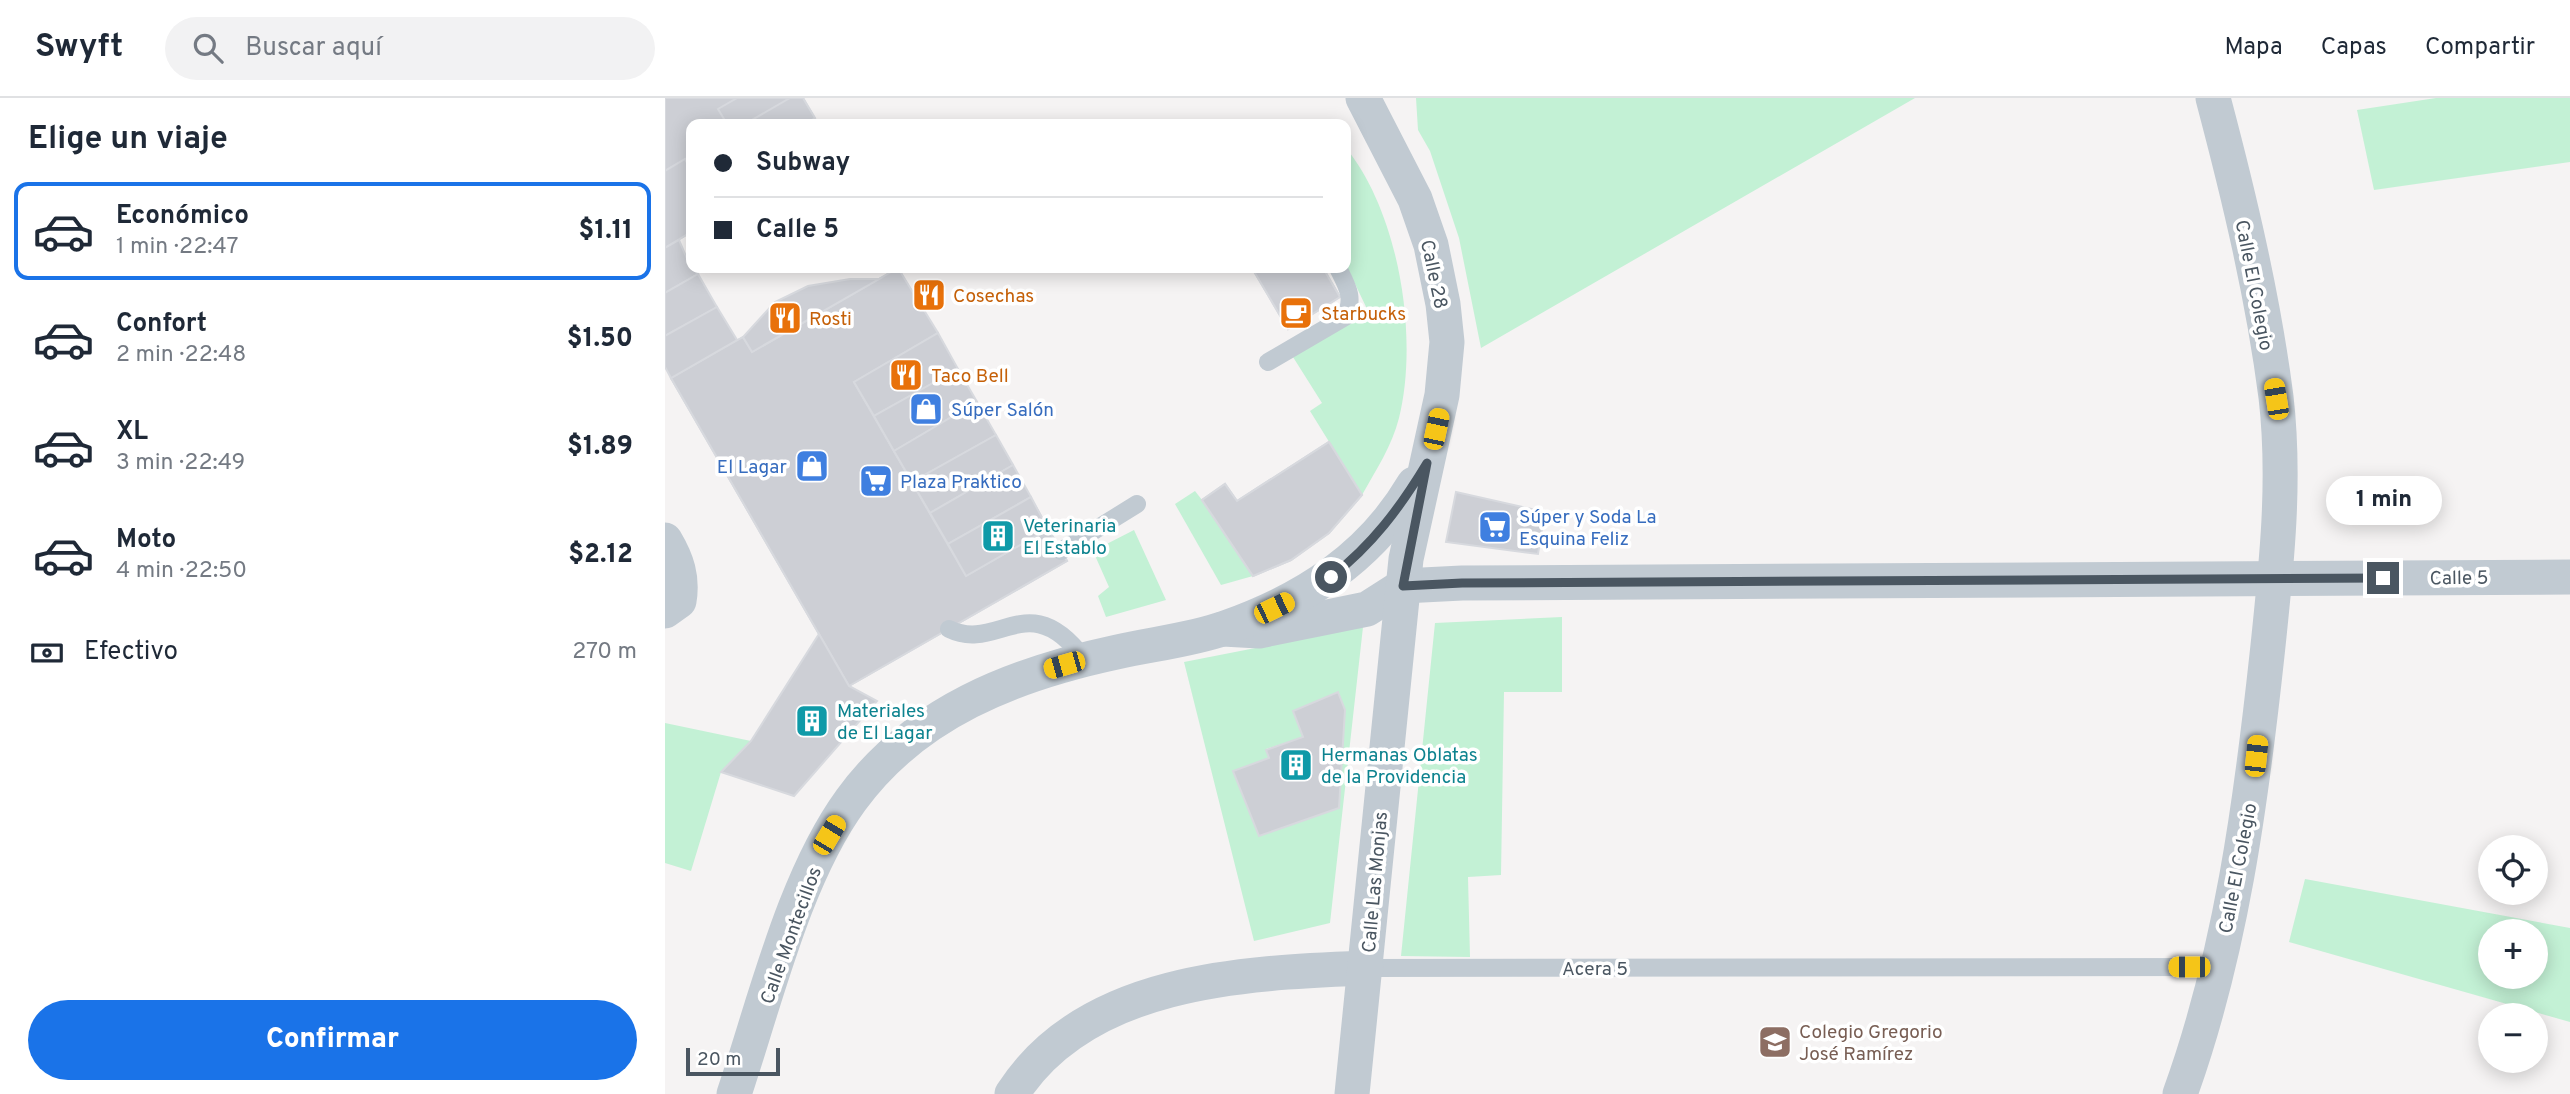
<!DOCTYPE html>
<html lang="es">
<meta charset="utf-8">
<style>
body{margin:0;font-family:Overpass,sans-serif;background:#f2f2f3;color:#1f2937;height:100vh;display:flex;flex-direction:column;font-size:26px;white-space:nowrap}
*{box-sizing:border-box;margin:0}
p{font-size:23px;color:#747a83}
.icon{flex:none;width:38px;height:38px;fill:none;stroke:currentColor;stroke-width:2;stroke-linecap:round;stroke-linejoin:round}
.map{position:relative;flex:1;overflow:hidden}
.details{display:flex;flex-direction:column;background:#fff;width:665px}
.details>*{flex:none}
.guide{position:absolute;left:21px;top:21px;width:665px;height:154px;border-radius:14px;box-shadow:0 4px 18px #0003;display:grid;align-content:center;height:154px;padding:0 28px;background:#fff}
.controls{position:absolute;left:1813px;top:737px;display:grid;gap:14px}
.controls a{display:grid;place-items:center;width:70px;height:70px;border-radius:50%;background:#fff;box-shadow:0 4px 18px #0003;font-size:35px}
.scale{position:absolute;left:21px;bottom:18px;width:94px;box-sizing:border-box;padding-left:7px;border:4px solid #4a5661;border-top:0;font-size:19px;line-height:24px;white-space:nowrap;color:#4a5661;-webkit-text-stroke:5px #fff;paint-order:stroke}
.end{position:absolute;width:32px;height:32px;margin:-16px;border:9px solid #4a5661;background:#fff;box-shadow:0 0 0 4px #fff}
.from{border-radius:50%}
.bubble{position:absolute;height:49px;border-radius:24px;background:#fff;box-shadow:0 4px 18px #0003;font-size:23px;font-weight:800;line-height:49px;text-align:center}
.car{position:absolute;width:21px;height:42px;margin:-21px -10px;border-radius:9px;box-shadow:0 0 5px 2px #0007;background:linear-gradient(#f5c518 24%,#345 0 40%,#f5c518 0 76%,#345 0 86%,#f5c518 0)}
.guide b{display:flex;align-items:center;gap:24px;height:66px;font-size:26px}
.guide b+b{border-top:2px solid #e0e1e3}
.guide i{width:18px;height:18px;background:#1f2937}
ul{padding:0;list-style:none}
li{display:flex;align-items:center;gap:21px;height:98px;margin:0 14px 10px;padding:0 14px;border:4px solid transparent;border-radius:14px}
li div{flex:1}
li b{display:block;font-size:26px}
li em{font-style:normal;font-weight:800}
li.selected{border-color:#1a73e8}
li>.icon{width:63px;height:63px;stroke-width:1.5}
h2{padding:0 28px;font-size:32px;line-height:84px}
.pay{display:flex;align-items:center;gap:18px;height:77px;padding:0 28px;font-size:26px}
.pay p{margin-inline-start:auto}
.action{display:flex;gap:14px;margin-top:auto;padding:14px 28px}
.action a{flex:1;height:80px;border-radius:42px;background:#1a73e8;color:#fff;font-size:28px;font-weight:800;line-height:80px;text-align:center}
header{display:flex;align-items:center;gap:42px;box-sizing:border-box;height:98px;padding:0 35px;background:#fff;border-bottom:2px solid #e0e1e3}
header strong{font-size:33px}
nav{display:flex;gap:38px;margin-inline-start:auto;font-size:24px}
.search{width:490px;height:63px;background:#f2f2f3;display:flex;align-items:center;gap:18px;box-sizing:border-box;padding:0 24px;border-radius:38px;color:#747a83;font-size:26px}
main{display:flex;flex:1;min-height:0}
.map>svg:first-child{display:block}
.green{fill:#c3f1d5;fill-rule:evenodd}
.building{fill:#cdcfd5;stroke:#d7d9de;stroke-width:2}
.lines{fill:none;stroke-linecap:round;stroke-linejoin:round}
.service{stroke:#c1cad2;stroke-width:18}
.minor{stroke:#c1cad2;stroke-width:35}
.route{stroke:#4a5661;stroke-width:9}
.labels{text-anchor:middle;stroke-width:7;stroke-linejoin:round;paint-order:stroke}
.street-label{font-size:19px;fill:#4a5661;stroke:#fff}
.food-label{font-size:19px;fill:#c56008;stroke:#fff;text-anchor:start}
.shop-label{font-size:19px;fill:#366cbe;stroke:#fff;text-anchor:start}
.culture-label{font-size:19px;fill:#0d838f;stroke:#fff;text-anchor:start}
.education-label{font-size:19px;fill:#785e54;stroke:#fff;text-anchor:start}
</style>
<header>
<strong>Swyft</strong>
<div class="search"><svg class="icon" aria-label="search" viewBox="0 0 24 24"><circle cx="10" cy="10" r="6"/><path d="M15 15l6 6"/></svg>Buscar aquí</div>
<nav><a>Mapa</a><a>Capas</a><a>Compartir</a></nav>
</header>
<main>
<section class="details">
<h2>Elige un viaje</h2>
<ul>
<li class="selected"><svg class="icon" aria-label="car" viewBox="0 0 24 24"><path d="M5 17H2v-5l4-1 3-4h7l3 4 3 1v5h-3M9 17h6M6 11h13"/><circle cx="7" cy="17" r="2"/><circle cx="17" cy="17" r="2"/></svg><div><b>Económico</b><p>1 min · 22:47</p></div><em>$1.11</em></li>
<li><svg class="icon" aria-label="car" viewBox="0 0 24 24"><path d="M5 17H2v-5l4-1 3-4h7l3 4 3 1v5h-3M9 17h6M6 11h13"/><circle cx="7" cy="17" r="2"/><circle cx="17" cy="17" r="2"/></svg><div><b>Confort</b><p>2 min · 22:48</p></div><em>$1.50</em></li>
<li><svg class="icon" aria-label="car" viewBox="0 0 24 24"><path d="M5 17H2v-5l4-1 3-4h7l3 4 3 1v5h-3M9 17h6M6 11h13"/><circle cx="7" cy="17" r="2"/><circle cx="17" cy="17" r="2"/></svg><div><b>XL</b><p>3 min · 22:49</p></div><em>$1.89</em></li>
<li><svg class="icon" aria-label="car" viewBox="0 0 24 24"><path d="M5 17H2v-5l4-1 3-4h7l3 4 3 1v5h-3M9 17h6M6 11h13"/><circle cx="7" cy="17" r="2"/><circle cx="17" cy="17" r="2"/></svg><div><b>Moto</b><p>4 min · 22:50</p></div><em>$2.12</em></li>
</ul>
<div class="pay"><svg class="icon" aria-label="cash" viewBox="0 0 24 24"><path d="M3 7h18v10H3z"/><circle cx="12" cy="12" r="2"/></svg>Efectivo<p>270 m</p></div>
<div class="action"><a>Confirmar</a></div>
</section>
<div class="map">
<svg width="1905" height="996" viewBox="0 0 1905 996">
<rect width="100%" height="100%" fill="#f5f3f3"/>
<g class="green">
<path d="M751,0H1250L816,250L794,140L765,53L753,32Z"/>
<path d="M1771,0H1905V64L1709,92L1692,12Z"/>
<path d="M681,50C734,115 754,239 734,320C727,348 711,372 697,397L645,313L657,305L628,259L703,213L681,167Z"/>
<path d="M530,393L537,402L588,478L556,487L510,406Z"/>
<path d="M469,432L501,502L441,519L433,498L444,489L428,453Z"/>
<path d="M897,519V594H839L836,777L803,779L805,859L736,858L770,525Z"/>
<path d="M698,529L665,825L589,843L519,564ZM674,595L680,613L674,710L594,738L569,673L604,660L601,651L638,639L628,613Z"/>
<path d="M0,625L86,643L56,674L26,773L0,765Z"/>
<path d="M1640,781L1905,830V924L1624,844ZM1825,833H1871V878H1825Z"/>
</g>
<g class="building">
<path d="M0,0H138L153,26H26V134L0,150Z"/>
<path d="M0,0H72L53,11L62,26H26V58L0,73Z"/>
<path d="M125,0H138L150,20L140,26H80Z"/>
<path d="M20,61L26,72V134L0,150V73Z"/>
<path d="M14,142L26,170L33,176L0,195V150Z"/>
<path d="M233,170L402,463L184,588L6,280L78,239L87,254Z"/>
<path d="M233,170L273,235L189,284L301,478L383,431L402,463L184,588L6,280L78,239L87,254Z"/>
<path d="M587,170H658L675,199L623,231Z"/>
<path d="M587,170H658L675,199L623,231Z"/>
<path d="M33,176L52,209L0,238V195Z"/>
<path d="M185,181H214L87,254L78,239L110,204L143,188Z"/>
<path d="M52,209L72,242L6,280L0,269V238Z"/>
<path d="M273,235L293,271L209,318L189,284Z"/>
<path d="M293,271L312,304L229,353L209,318Z"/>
<path d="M312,304L331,337L247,384L229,353Z"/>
<path d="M331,337L348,367L265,415L247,384Z"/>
<path d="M664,344L697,397L664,435L626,462L588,478L537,402L560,386L572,403Z"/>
<path d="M664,344L697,397L664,435L626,462L588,478L537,402L560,386L572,403Z"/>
<path d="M348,367L366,399L283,446L265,415Z"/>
<path d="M791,394L880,414L873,456L781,444Z"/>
<path d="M366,399L383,431L301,478L283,446Z"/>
<path d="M154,536L184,588L212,603L129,698L56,674L86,643Z"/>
<path d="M673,594L680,612L674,710L594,738L568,673L604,660L601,652L638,639L628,613Z"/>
</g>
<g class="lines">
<g class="service">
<path d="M603,264L680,219C690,200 682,188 673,170"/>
<path d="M396,453L472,406"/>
<path d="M284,531C333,555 364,487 419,561"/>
<path d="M701,870L1551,869"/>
</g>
<g class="minor">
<path d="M0,442C12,462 18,480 14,503L0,513"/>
<path d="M558,531L594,533L702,511L738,488L797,485L1905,479"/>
<path d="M69,996C100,904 129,780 186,702C250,614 349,576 452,554C487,546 526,542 560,530C640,502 706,459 749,386"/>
<path d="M347,996C420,881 579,875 701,870"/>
<path d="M687,996L741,461L777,297L782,244L778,206L766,147L750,101L698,0"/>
<path d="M1515,996C1566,855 1586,705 1602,557C1611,472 1621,385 1611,299C1598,198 1574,98 1548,0"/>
</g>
</g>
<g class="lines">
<path class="route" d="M666,479C707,447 735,410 762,365L738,488L797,485L1718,480"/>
</g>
<defs>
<symbol id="restaurant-square" viewBox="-11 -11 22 22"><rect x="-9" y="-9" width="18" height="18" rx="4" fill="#e8710a" stroke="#fff"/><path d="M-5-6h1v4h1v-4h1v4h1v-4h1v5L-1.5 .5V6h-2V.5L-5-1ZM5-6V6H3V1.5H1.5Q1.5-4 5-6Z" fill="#fff"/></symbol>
<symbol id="cafe-square" viewBox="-11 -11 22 22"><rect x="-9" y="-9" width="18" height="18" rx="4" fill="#e8710a" stroke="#fff"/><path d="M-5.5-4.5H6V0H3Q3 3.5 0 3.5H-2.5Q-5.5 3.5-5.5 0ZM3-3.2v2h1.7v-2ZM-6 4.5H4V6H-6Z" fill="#fff"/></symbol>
<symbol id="shop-square" viewBox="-11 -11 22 22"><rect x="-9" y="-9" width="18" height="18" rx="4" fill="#3f7fe0" stroke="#fff"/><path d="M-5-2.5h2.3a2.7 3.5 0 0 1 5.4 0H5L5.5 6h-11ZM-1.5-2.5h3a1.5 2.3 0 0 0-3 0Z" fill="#fff"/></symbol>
<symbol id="supermarket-square" viewBox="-11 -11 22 22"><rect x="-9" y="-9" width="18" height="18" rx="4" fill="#3f7fe0" stroke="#fff"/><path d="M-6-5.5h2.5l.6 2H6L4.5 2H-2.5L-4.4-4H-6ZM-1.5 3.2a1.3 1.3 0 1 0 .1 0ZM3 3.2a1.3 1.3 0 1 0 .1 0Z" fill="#fff"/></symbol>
<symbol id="building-square" viewBox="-11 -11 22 22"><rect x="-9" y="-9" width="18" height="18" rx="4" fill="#0f9aa8" stroke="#fff"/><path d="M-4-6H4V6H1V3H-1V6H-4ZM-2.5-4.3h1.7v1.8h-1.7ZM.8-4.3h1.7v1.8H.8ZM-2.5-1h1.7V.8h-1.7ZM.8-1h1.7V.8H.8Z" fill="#fff"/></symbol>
<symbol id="school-square" viewBox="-11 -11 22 22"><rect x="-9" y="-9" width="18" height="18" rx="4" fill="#8d6e63" stroke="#fff"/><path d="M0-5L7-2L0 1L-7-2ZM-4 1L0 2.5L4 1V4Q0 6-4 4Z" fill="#fff"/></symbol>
</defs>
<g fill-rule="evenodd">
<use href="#restaurant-square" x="245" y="178" width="38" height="38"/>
<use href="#cafe-square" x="612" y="196" width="38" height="38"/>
<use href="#restaurant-square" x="101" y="201" width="38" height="38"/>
<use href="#restaurant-square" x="222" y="258" width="38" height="38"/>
<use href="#shop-square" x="242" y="292" width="38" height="38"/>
<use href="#shop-square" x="128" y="349" width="38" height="38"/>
<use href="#supermarket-square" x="192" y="364" width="38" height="38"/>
<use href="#supermarket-square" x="811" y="410" width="38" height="38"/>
<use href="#building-square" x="314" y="419" width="38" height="38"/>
<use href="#building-square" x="128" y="604" width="38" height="38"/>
<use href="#building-square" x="612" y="648" width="38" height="38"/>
<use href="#school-square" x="1091" y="925" width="38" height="38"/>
</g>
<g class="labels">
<g class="street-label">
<text transform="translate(770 176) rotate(78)" y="7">Calle 28</text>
<text transform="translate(1590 187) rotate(79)" y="7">Calle El Colegio</text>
<text transform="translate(1794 479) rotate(-1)" y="7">Calle 5</text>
<text transform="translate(1572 770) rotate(-79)" y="7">Calle El Colegio</text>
<text transform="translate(709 784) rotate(-85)" y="7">Calle Las Monjas</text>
<text transform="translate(125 837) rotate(-70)" y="7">Calle Montecillos</text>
<text x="930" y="877">Acera 5</text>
</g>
<g class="food-label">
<text x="288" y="204">Cosechas</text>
<text x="656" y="222">Starbucks</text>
<text x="144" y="227">Rosti</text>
<text x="266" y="284">Taco Bell</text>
</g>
<g class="shop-label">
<text x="286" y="318">Súper Salón</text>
<text x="122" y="375" text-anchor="end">El Lagar</text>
<text x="235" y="390">Plaza Praktico</text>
<text x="854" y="425">Súper y Soda La<tspan x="854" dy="22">Esquina Feliz</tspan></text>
</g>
<g class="culture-label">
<text x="358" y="434">Veterinaria<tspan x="358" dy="22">El Establo</tspan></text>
<text x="172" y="619">Materiales<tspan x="172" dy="22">de El Lagar</tspan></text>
<text x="656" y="663">Hermanas Oblatas<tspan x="656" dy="22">de la Providencia</tspan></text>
</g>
<g class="education-label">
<text x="1134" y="940">Colegio Gregorio<tspan x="1134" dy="22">José Ramírez</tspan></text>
</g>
</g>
</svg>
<div class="controls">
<a><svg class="icon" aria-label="locate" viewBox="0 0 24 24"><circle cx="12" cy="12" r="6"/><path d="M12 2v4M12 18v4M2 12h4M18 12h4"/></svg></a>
<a>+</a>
<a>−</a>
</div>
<div class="scale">20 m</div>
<i class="end from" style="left:666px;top:479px"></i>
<i class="end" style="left:1718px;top:480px"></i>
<div class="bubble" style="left:1661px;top:378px;width:116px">1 min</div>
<i class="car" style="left:1611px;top:301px;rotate:351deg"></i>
<i class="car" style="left:771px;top:331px;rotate:12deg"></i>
<i class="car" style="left:609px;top:510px;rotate:64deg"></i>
<i class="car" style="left:399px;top:567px;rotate:254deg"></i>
<i class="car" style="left:1591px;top:658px;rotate:6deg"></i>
<i class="car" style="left:164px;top:737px;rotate:31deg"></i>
<i class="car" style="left:1524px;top:869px;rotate:270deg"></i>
<div class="guide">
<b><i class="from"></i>Subway</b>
<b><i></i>Calle 5</b>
</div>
</div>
</main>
